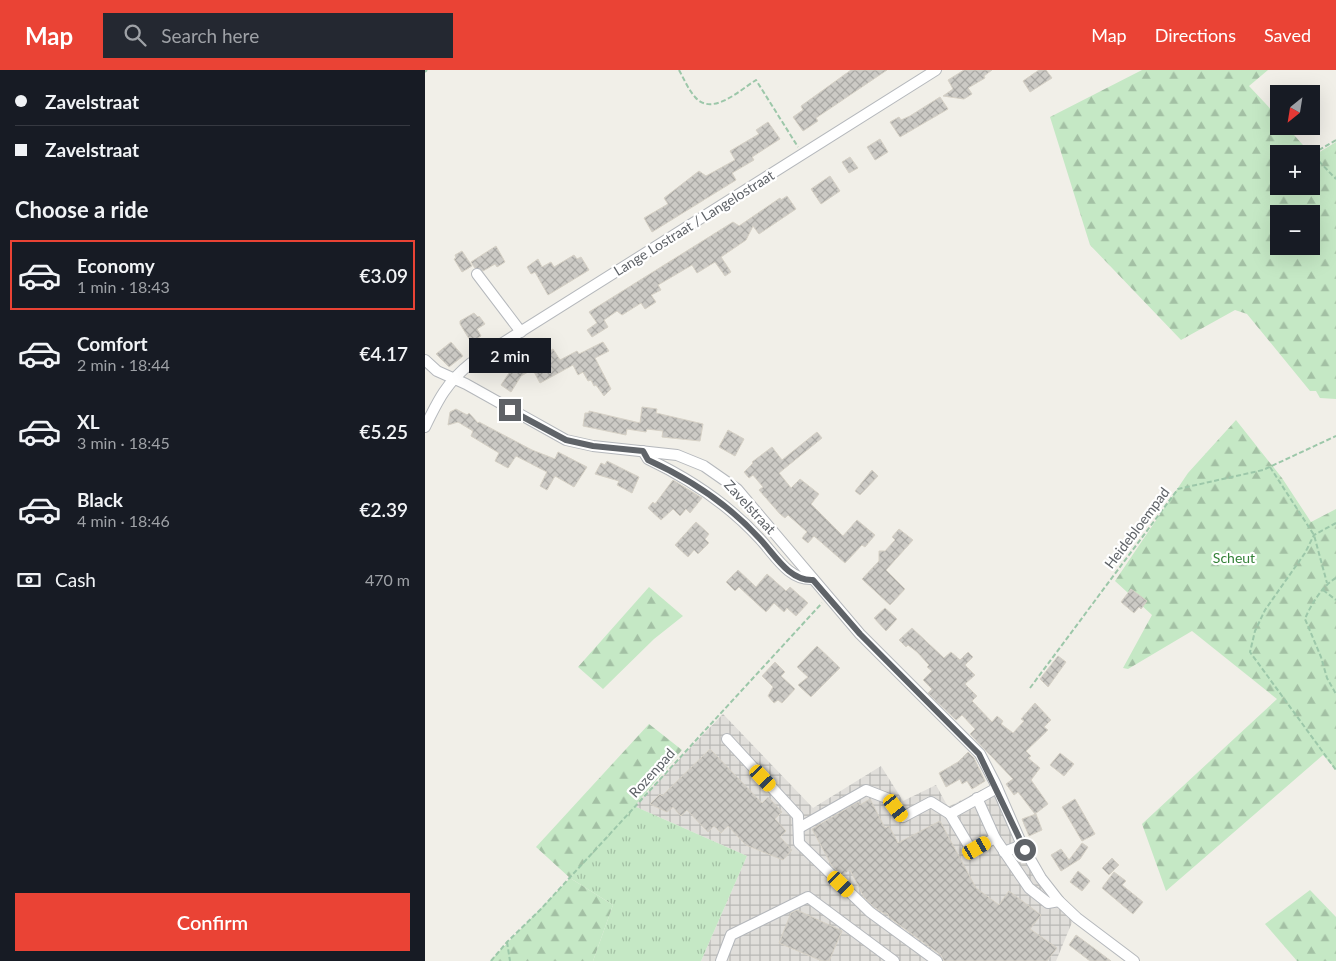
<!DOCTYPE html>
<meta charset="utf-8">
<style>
body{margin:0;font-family:Lato,sans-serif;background:#242831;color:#f1f3f6;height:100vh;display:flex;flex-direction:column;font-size:19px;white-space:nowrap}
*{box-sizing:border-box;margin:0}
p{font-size:16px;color:#9ea1a6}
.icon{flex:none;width:28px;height:28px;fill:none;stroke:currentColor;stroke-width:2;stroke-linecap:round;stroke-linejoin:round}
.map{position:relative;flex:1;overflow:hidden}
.details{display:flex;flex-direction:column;background:#171b24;width:425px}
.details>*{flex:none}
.hud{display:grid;align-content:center;height:110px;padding:0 15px;background:#171b24}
.needle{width:32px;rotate:210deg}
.buttons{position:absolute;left:845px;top:15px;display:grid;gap:10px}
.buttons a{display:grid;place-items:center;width:50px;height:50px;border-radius:0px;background:#171b24;box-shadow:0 5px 20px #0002;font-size:25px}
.end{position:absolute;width:22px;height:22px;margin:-11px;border:6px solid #5f6368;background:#fff;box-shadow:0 0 0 2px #fff}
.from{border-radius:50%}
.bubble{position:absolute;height:35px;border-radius:0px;background:#171b24;box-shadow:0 5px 20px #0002;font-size:16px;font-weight:600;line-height:35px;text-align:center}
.car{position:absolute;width:15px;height:30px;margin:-15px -8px;border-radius:6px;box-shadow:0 0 4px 1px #0007;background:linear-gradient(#f5c518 24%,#345 0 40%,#f5c518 0 76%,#345 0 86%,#f5c518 0)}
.hud b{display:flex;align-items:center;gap:18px;height:48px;font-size:19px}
.hud b+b{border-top:1px solid #363941}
.hud i{width:12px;height:12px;background:#f1f3f6}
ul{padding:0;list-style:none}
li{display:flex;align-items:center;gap:15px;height:70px;margin:0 10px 8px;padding:0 5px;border:2px solid transparent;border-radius:0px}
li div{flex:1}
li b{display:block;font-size:19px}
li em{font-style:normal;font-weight:600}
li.selected{border-color:#ea4335}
li>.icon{width:45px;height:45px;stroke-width:1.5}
h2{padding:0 15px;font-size:22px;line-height:60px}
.pay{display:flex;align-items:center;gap:12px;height:55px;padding:0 15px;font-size:19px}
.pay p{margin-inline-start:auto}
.cta{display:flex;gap:10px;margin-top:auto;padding:10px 15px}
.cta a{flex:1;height:58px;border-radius:0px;background:#ea4335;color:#fff;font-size:20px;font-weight:600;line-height:58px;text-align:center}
header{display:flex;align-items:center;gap:30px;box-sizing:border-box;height:70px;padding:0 25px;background:#ea4335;color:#fff}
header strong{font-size:24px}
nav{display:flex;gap:28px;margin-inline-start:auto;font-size:18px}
.search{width:350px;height:45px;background:#242831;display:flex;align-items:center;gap:12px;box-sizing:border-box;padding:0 18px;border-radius:0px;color:#9ea1a6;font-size:19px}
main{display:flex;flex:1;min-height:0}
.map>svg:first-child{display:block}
.industrial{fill:url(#industrial-grid)}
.grass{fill:url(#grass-tufts)}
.forest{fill:url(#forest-firs);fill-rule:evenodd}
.building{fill:url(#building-cross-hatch);stroke:#d6d1c6}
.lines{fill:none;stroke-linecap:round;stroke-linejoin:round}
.minor-casing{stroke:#b5b8bc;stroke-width:12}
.path{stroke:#9cc7a9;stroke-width:2;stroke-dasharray:5 2.5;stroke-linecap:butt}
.minor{stroke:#fff;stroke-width:10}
.route{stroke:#5f6368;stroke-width:6}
.labels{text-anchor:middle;stroke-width:4.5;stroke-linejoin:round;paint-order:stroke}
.street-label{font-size:14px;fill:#5f6368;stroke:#fff}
.park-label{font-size:14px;fill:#348238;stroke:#fff}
</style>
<header>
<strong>Map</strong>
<div class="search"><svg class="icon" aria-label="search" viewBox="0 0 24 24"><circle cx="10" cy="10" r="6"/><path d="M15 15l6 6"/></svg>Search here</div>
<nav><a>Map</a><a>Directions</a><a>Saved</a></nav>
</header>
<main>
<section class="details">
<div class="hud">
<b><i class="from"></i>Zavelstraat</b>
<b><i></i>Zavelstraat</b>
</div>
<h2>Choose a ride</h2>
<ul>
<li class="selected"><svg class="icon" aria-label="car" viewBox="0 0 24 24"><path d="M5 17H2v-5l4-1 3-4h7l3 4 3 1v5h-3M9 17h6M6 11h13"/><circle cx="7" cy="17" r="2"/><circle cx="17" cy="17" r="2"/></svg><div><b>Economy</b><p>1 min · 18:43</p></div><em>€3.09</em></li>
<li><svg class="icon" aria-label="car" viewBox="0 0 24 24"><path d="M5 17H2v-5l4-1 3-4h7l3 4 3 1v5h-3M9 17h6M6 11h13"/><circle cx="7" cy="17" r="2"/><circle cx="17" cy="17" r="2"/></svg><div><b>Comfort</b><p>2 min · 18:44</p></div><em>€4.17</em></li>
<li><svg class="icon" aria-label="car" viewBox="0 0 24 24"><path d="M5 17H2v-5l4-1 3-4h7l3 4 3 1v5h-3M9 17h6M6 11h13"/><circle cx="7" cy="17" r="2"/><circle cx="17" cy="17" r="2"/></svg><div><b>XL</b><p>3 min · 18:45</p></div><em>€5.25</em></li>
<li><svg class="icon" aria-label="car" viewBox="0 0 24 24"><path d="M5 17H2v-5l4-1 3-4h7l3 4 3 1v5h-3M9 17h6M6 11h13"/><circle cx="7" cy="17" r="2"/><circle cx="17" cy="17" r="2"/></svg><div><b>Black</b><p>4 min · 18:46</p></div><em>€2.39</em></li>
</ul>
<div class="pay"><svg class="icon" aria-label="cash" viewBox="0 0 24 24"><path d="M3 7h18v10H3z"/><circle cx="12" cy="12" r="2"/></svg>Cash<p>470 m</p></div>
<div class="cta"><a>Confirm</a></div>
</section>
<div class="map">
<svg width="911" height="891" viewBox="0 0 911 891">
<defs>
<pattern id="industrial-grid" width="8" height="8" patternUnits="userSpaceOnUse" patternTransform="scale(1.25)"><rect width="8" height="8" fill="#e0deda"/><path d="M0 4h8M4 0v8" fill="none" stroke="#b9b8b5"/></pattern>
<pattern id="grass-tufts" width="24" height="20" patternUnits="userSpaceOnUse" patternTransform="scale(1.25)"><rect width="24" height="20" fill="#c5e8c5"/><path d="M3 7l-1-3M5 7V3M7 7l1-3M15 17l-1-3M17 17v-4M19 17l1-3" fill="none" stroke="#a3c0a4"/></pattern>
<pattern id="forest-firs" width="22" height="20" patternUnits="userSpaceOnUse" patternTransform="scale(1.25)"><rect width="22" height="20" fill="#c5e8c5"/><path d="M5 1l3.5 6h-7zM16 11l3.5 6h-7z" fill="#a3c0a4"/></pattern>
<pattern id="building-cross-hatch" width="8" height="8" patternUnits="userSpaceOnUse" patternTransform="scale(1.25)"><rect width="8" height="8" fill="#cccac5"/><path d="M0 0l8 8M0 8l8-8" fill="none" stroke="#a9a8a4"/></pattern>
</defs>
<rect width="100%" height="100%" fill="#f1efe8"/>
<path class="industrial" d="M298,644L388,738L456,696L478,731L511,715L523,737L570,713L597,775L648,850L631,891H276L322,786L209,736Z"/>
<path class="grass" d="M209,736L322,786L276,891H168L188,835L145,808Z"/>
<g class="forest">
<path d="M717,0H843L824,16L854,48V56H861L886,84H854V116H886V84L888,86L911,72V329L895,328L891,321H885L822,244L810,240L756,270L665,175L625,47ZM854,144H886V176H854Z"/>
<path d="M811,350L857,408L886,452L911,439V700L898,685L741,821L717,754L852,629L767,561L703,599L698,598L727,545L690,511L763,403Z"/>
<path d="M224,517L258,546L229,569L178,619L153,597Z"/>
<path d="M224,654L257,680L181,770L145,808L188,835L168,891H65L145,808L111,777Z"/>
<path d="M885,820L911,847V891H872L840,854Z"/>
</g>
<g class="building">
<path d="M426,0H462L391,48L393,51L378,61L368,47L378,40L376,36Z"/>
<path d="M539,0H567L559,6L560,8L543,18L547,24L539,29L518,26L528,19L523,10Z"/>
<path d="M614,0H621L627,8L605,22L598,11Z"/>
<path d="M515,27L523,39L475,67L465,52L474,47L476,50L485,46Z"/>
<path d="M343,52L355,69L327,87L329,90L307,103L311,110L227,162L219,148L243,134L239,128L274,101L281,106L310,90L305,81L334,64L331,60Z"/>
<path d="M455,69L463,82L450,90L442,77Z"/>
<path d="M425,87L433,98L424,103L417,92Z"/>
<path d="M405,106L415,121L396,134L386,119Z"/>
<path d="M362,126L371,139L334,164L328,156L321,170L296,187L306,202L300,206L290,192L272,203L267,195L233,215L236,220L226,225L231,232L220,239L216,233L197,245L192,241L179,250L183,257L167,267L162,260L172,253L164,242L308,152L314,156L355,128L356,130Z"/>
<path d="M71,176L80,192L72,197L70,194L58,201L50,198L46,192Z"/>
<path d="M37,181L47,196L37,202L29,189L31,188L30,185Z"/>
<path d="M149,185L152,189L156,187L164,200L123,225L110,202L106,204L102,197L113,189L117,197L126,192L129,197Z"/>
<path d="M49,243L53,247L54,246L60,254L52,259L56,266L46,272L35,254V251Z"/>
<path d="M26,272L38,286L24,297L11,284Z"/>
<path d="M178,272L184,281L170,288L186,319L179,326L171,315L169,316L166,310L163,311L158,302L153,305L148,295L115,313L108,300L120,293L116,286L128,279L135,290L152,281L154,284Z"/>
<path d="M98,292L103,302L96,306L86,322L76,315L88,297Z"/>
<path d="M217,337L232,339L231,343L278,354L275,371L237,367L238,361L222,359L221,362L202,359L201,365L158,356L160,343H164V341L215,353Z"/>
<path d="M31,339L42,345L44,343L53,353L54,352L107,380L130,389L133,382L162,397L149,417L130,406L122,420L115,416L122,402L91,386L83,398L70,391L74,383L46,366L48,361L33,352L23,355L25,342Z"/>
<path d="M303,360L319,369L310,386L294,377Z"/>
<path d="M392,362L397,368L354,403L366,418L375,409L394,424L386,434L418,466L432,450L450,465L440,477L437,475L420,493L389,466L383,473L377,468L382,462L363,445L360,448L355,444L334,420L338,417L328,405L324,408L319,402L328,393L327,392L347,377L357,390Z"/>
<path d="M182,391L214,407L207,423L192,415L194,411L170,404L176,393L180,395Z"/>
<path d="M447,400L453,406L435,425L430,421Z"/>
<path d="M248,410L277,428L265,443L261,439L255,446L248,439L236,450L223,438L228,432L230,434Z"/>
<path d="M271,452L284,464L280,469L284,473L273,484L269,480L263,487L250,475Z"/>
<path d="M474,459L488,470L461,500L480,519L465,535L437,509L454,491V481H460L470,470L467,467Z"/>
<path d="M313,500L331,517L342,504L361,521L365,517L383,533L371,546L362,538L359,542L349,533L341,542L314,517L310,521L301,512Z"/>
<path d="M706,519L722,531L716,539L714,537L709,543L696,532Z"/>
<path d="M460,538L472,549L461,561L449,548Z"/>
<path d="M487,558L519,588L526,582L535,590L543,582L548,587L540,595L550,605L540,614L552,626L547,631L567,652L572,646L578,651L576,654L588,663L599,651L596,649L610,633L626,650L619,657L623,660L601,681L606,686L603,688L615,698L606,710L623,734L610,744L593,722L589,725L581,714L588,709L545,664L550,659L537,645L531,650L503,623L507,619L498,610L507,601L502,597L504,595L492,582L483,575L481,577L474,570Z"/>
<path d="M392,576L415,598L386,627L373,615L383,607L372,597Z"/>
<path d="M633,586L641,592L623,617L615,609Z"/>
<path d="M350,592L360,602L356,606L370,619L357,633L353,630L349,633L343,626L348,617L337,606Z"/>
<path d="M285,679L337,733L343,727L357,742L350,749L361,761L355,767L367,780L358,790L321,775L303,756L296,763L289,756L283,762L262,740L256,746L248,737L242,742L225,734L235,724L237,726Z"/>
<path d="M543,682L549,688L560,711L547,719L542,711L537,714L535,709L521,717L514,703L533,692Z"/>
<path d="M635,683L649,694L639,706L625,695Z"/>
<path d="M445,729L460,758L464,756L473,773L515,751L551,818L574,835L584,821L616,845L605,859L632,878L622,891H519L516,885L465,848L462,843L460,844L449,837L439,827L425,800L417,805L407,796L387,759L433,732L435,735Z"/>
<path d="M650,729L670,764L657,771L637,737Z"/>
<path d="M611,744L617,760L604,766L597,749Z"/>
<path d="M657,773L663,777L655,789L636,801L626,785L636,779L644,790Z"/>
<path d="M687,788L694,795L684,805L677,798Z"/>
<path d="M653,801L665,811L657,821L645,812Z"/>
<path d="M689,802L701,811L697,815L718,832L708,844L677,818Z"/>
<path d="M372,840L417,861L404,891H397L354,873L366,843Z"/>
<path d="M651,865L666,876L686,891H665L644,875Z"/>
</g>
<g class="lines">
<defs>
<g id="minor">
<path d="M52,204L96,262"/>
<path d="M0,290L12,301L41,314L141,370L168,376L252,385L279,396L312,419L435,564L555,684L570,713L597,775L616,808L634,831L652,848L709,891"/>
<path d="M0,357C13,330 22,312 46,293L511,0"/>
<path d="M218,381L223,389C265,409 304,435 335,469C350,485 364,511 388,509"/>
<path d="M302,669L373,746L374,773L445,842L512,891"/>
<path d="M525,744L544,776L552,778L570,768L552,728"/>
<path d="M374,758L441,720L464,729L478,747L506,732L525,744L572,718"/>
<path d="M570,768L604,818L623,833L634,831"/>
<path d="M579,782L597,775"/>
<path d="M296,891L306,865L383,827L469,891"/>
</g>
</defs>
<use href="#minor" class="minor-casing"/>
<g class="path">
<path d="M254,0C259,9 263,19 270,27C287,47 315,20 331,10L373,77"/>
<path d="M0,2L2,0"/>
<path d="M911,70L887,84L911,109"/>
<path d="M845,397L889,465L902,513"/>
<path d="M911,453L889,465L880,483L840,540L830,561L825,582L911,700"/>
<path d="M911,508C898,515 885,536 880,549L896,587L902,608L911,624"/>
<path d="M898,520L911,530"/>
<path d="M605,618L753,419L838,400L911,366"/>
<path d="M82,872L85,891"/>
<path d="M66,891L82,872L115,840L397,533"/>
</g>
<use href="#minor" class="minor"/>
</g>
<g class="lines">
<path class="route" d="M85,340L141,370L168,376L218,381L223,390C265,409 304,435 335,469C350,485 364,511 388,510L435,564L554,684L600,780"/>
</g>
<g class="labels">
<g class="street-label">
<text transform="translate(269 153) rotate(-32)" y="5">Lange Lostraat / Langelostraat</text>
<text transform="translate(325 437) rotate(47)" y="5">Zavelstraat</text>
<text transform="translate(712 458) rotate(-53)" y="5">Heidebloempad</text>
<text transform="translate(227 703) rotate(-48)" y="5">Rozenpad</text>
</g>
<g class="park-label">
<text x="809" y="493">Scheut</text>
</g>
</g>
</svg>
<div class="buttons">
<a><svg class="needle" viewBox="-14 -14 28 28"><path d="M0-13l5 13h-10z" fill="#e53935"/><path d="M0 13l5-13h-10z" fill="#9ea1a6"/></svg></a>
<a>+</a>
<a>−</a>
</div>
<i class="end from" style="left:600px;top:780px"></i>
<i class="end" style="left:85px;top:340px"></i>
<div class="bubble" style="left:44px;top:268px;width:82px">2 min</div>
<i class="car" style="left:338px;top:708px;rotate:137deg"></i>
<i class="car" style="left:471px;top:738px;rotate:143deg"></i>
<i class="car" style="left:552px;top:778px;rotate:60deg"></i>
<i class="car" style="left:416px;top:814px;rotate:134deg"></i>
</div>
</main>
